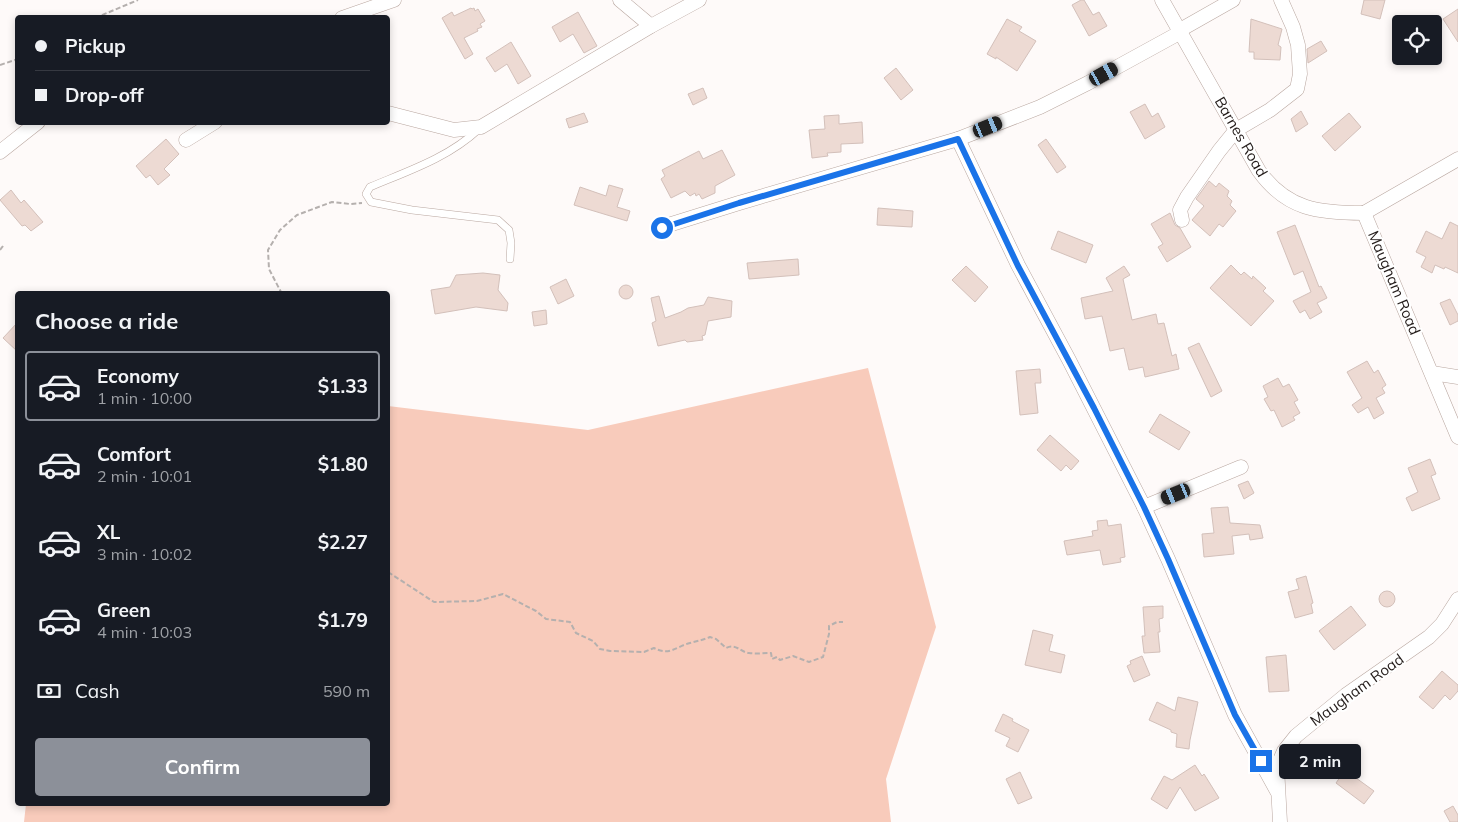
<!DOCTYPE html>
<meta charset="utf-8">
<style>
body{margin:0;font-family:Mulish,sans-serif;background:#20242c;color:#f1f3f6;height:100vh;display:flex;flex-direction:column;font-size:19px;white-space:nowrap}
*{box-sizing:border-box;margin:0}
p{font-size:16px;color:#9ea1a6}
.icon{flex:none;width:28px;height:28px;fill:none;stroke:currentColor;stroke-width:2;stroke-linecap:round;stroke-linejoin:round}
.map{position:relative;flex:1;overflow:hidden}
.details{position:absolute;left:15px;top:291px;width:375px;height:515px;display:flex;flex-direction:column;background:#171b24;border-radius:5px;box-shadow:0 2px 8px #0003}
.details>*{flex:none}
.top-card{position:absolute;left:15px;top:15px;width:375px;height:110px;border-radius:5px;box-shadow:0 2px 8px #0003;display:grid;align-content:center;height:110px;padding:0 20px;background:#171b24}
.tools{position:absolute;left:1392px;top:15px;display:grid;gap:10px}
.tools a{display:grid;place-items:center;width:50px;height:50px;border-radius:5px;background:#171b24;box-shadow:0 2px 8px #0003;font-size:25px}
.end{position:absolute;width:22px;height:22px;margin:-11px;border:6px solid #1a73e8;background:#fff;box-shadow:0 0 0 2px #fff}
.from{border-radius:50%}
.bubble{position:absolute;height:35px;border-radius:5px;background:#171b24;box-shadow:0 2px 8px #0003;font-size:16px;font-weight:700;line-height:35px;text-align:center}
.car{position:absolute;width:15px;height:30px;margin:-15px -8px;border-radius:6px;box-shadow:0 0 4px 1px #0007;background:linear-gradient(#222 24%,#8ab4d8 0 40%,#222 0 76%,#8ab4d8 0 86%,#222 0)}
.top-card b{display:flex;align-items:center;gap:18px;height:48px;font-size:19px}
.top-card b+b{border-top:1px solid #363941}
.top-card i{width:12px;height:12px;background:#f1f3f6}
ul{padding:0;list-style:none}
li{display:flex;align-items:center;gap:15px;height:70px;margin:0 10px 8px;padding:0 10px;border:2px solid transparent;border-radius:5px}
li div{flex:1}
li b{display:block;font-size:19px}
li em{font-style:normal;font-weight:700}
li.on{border-color:#8c9099}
li>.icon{width:45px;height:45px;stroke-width:1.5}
h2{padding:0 20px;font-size:22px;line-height:60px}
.pay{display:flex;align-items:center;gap:12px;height:55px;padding:0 20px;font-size:19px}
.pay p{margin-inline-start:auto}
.button{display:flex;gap:10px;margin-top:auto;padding:10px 20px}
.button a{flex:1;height:58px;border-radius:5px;background:#8c9099;color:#fff;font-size:20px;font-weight:700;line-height:58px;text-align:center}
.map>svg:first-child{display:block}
.green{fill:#f8cbbb}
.building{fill:#eddad3;stroke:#d3c0ba}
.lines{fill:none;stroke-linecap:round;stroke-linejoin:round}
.service-casing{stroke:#b9a7a0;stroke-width:8}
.minor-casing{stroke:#b9a7a0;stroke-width:15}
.path{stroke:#b5b0ae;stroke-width:2;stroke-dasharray:5 2.5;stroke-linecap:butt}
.service{stroke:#fff;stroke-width:7}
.minor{stroke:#fff;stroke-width:14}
.route{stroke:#1a73e8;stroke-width:6}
.labels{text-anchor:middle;stroke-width:4;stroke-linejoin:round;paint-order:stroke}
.street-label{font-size:15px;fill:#231c1a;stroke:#fff}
</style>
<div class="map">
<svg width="1458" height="822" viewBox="0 0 1458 822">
<rect width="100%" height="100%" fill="#fefaf9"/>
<path class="green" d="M868,368L936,627L886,779L891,822H24L26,804H388V406L588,430Z"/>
<g class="building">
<path d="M1081,0H1084L1093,15L1099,12L1107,26L1089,36L1072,5Z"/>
<path d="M1364,0H1385L1380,19L1361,14Z"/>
<path d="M471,8L472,9L474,8L475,11L478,9L485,21L480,24L482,27L477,29L478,31L464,38L473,54L465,59L442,18L452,12L454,16Z"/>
<path d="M1458,9V42L1443,19Z"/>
<path d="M578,12L597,46L584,53L573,34L560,42L552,27Z"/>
<path d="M1007,19L1022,27L1019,31L1036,41L1017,71L996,57V59L987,54Z"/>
<path d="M1251,19L1282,29L1278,45L1281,47L1280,60L1254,59V52H1249Z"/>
<path d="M1321,41L1327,51L1308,63L1307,49Z"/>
<path d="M511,42L531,76L518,84L507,64L495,72L486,58Z"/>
<path d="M896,68L913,90L901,100L884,78Z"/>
<path d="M703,88L707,98L693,105L688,94Z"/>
<path d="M1145,104L1152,117L1158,113L1165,127L1145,139L1130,112Z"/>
<path d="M1301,111L1308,124L1296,132L1291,119Z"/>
<path d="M584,113L588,122L569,128L566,119Z"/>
<path d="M1349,113L1361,127L1335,151L1322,136Z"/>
<path d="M839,115V124L862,122L863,143L841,144V152L827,153L828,156L812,158L809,130L825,129L824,116Z"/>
<path d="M166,139L179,154L164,169L170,175L158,185L150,175L146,178L136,166Z"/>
<path d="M1046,139L1066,167L1057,173L1038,145Z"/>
<path d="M722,150L735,175L715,186V193L702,199L699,194L696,196L695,193L690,196L685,191L671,198L661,179L665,176L662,170L699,151L703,159Z"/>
<path d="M1209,181L1216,187L1219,183L1229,191L1227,196L1232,201L1230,205L1236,211L1223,227L1219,224L1210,236L1192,220L1204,206L1196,199Z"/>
<path d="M609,185L623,189L617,207L630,211L627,221L574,205L580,187L606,196Z"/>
<path d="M11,190L21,203L24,200L43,222L31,231L25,225L22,226L0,200Z"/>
<path d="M878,208L913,211L912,227L877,225Z"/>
<path d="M1170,213L1175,225L1180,228L1191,247L1167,262L1158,247L1163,244L1151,224Z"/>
<path d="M1450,222L1458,226V273L1445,267L1444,269L1435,265L1432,273L1421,267L1426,257L1416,252L1426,231L1442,239Z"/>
<path d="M1295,225L1319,287L1321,286L1327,298L1317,303L1322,312L1310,319L1305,310L1300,313L1293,301L1311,292L1303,271L1294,275L1277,232Z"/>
<path d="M1058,231L1093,245L1086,263L1051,249Z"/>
<path d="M798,259L799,275L749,279L747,263Z"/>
<path d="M1231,265L1241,275L1244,272L1252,279L1253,276L1266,288L1263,291L1274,301L1251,326L1210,288Z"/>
<path d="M966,266L988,287L975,302L952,280Z"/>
<path d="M1124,266L1130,275L1123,279L1132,320L1156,314L1158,324L1164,323L1172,356L1176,354L1179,369L1145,377L1143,367L1129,370L1124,348L1110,351L1102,316L1085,319L1081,298L1113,291L1106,278Z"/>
<path d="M483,273L500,275L498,290L508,303L507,311L476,307L435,314L431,290L450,287L456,275Z"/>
<path d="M566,279L574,296L558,304L550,287Z"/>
<circle cx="626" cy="292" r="7"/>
<path d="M659,296L665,318L681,312L688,308L704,305L708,297L732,301L731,317L708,321L705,335L702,336L703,340L687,342L685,340L658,346L652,323L656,321L651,298Z"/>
<path d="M1450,299L1458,315V321L1450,325L1440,303Z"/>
<path d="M546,310L547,324L534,326L532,312Z"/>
<path d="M18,322V352L3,338Z"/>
<path d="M1199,343L1222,391L1211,397L1188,348Z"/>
<path d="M1367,361L1374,373L1378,370L1386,385L1382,388L1385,393L1376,398L1384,413L1374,419L1368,407L1358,413L1352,405L1362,398L1347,372Z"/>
<path d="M1040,369L1041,383H1035L1038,413L1020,415L1016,371Z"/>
<path d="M1278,378L1283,387L1289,384L1298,400L1294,402L1300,413L1293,417L1295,420L1282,427L1274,410L1271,411L1264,399L1268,397L1263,386Z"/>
<path d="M1160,414L1190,432L1179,450L1149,432Z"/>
<path d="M1050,435L1079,461L1071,470L1066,465L1061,471L1037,450Z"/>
<path d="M1430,459L1436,474L1431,476L1440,499L1412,511L1406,498L1418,492L1408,468Z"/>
<path d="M1248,481L1254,493L1244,499L1238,485Z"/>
<path d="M1228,507L1230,523L1260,525L1263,538L1250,540L1249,534L1232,536L1234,554L1204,557L1202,534L1214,533L1211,508Z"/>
<path d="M1107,520L1108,526L1121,524L1125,557L1120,558L1121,562L1103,565L1100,550L1067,555L1064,541L1093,536L1092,531L1098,530L1097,521Z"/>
<path d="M1306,576L1313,603L1311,604L1313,613L1295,618L1288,592L1299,589L1296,579Z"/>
<circle cx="1387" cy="599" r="8"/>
<path d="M1163,606V618L1159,619L1160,632H1158L1160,652L1144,653L1142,636H1145L1143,607Z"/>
<path d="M1351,606L1366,625L1334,650L1319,631Z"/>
<path d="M1033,630L1053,635L1049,651L1065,655L1061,673L1025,665Z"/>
<path d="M1286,655L1289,691L1269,692L1266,657Z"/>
<path d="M1142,656L1150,675L1134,682L1127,666L1131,664L1130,661Z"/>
<path d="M1442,671L1458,685V691L1450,700L1445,695L1433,709L1419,697Z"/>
<path d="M1178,697L1198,702L1190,740L1189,749L1176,747L1177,734L1171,732V730L1149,720L1157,702L1175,711Z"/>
<path d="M1003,714L1013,719L1012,721L1029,730L1018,752L1006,746L1010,738L995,731Z"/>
<path d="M1195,765L1202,776L1204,774L1219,798L1195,811L1180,787L1167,809L1151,799L1164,776L1172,780Z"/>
<path d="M1345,770L1374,791L1364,804L1336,783Z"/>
<path d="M1020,772L1032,798L1018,804L1006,779Z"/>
<path d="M1453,806L1458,815V822H1450L1444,811Z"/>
</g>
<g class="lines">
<defs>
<path id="service" d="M479,129C448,158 408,171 370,187L366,194L371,202L412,210L498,220L509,230L511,243L510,259"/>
<g id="minor">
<path d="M620,0L651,26"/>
<path d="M1162,0L1259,171C1287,210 1319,213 1364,213"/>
<path d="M342,18L394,0"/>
<path d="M1180,30L1233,0"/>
<path d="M388,113L454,130L481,127L651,26L699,0"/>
<path d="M958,139L1018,265L1069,360L1144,507L1168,559L1235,715L1277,791"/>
<path d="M186,140L215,122"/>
<path d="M0,152L38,122"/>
<path d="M1364,213L1458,437"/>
<path d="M1364,213L1458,159"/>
<path d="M1182,220L1180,210L1187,197L1219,151L1236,130L1270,110L1297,89L1300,74L1298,45L1293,27L1281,0"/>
<path d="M662,227L739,203L958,139L1040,107L1088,83L1181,32"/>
<path d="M1432,373L1458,377"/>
<path d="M1144,507L1241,467"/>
<path d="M1280,822L1277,767L1284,751L1296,736L1346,695L1429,637L1442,624L1458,599"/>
</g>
</defs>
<use href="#service" class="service-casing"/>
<use href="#minor" class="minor-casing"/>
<g class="path">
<path d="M95,18L138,0"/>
<path d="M0,65L18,59"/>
<path d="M0,250L3,246"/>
<path d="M282,294L269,269L268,250L280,230L297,215L332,202L350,204L362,203"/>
<path d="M388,572L434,602L477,601L503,594L536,611L546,619L570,622L576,633L593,641L600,649L610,651L644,652L654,648C670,656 675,647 690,643C697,641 703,640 710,637L716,639L726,648C736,643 740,652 749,653C756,654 764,653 771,653L772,659L777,657L780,660L793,656L809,662L823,657L829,634V626L837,622H843"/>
</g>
<use href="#service" class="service"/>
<use href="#minor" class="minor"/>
</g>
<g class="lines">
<path class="route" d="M662,228L739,203L958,139L1018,266L1094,408L1144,507L1168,559L1235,715L1261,761"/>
</g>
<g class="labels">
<g class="street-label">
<text transform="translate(1241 137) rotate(60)" y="5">Barnes Road</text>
<text transform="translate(1394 283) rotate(67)" y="5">Maugham Road</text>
<text transform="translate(1357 690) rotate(-36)" y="5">Maugham Road</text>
</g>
</g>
</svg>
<div class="tools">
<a><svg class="icon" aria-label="locate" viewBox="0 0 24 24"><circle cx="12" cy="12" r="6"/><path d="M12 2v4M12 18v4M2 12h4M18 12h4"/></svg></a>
</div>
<i class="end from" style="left:662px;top:228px"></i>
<i class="end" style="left:1261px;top:761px"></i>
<div class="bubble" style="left:1279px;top:744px;width:82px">2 min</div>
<i class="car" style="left:1104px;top:74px;rotate:61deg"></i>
<i class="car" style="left:988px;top:127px;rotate:68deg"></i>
<i class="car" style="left:1176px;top:494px;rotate:248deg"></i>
<div class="top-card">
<b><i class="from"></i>Pickup</b>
<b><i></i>Drop-off</b>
</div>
<section class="details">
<h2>Choose a ride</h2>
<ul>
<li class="on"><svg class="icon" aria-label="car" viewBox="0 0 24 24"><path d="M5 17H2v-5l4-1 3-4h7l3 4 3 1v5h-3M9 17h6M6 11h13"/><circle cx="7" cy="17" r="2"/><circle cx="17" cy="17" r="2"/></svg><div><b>Economy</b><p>1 min · 10:00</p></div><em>$1.33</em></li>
<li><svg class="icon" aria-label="car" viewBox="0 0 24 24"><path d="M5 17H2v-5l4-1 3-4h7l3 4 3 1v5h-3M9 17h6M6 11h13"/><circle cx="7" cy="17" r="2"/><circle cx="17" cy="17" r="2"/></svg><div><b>Comfort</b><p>2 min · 10:01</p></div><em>$1.80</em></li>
<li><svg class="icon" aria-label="car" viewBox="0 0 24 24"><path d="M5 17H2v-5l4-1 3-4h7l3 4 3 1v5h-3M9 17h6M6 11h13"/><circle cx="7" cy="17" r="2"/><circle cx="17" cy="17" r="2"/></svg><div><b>XL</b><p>3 min · 10:02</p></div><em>$2.27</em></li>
<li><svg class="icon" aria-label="car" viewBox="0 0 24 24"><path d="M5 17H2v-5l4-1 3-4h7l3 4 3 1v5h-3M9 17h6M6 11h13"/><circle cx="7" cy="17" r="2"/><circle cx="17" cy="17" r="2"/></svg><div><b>Green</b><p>4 min · 10:03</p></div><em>$1.79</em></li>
</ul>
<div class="pay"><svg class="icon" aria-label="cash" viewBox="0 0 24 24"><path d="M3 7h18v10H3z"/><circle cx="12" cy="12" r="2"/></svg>Cash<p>590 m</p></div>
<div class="button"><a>Confirm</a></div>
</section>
</div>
